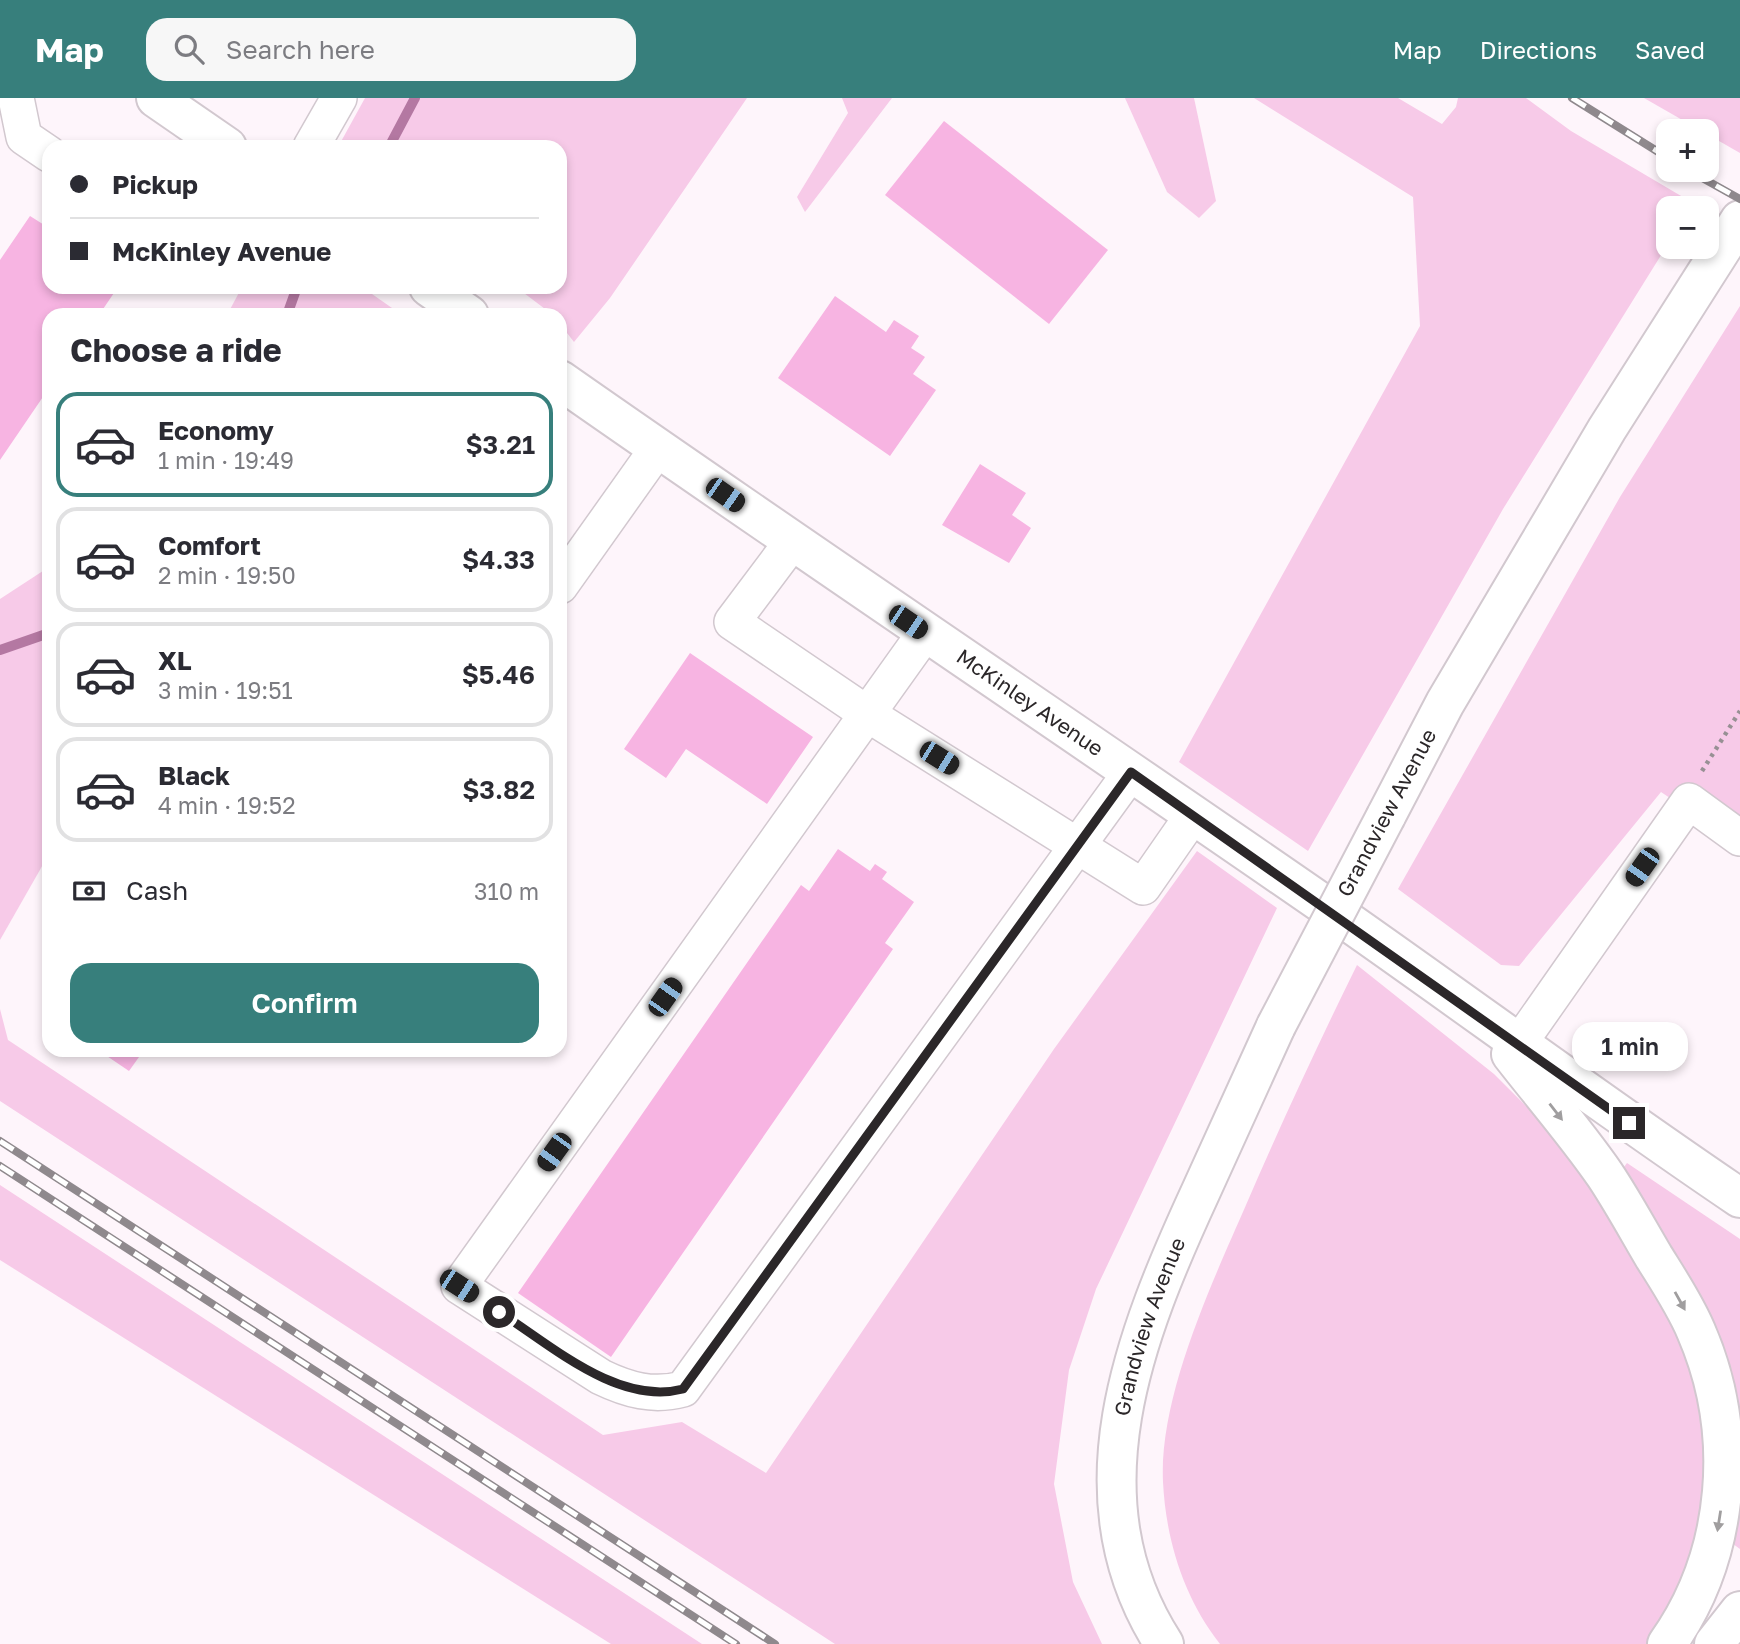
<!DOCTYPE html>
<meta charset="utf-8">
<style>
body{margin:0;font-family:"Golos Text",sans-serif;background:#f7f7f7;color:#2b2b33;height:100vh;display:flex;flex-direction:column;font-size:26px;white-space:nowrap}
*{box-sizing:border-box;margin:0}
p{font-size:23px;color:#7c7c81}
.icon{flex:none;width:38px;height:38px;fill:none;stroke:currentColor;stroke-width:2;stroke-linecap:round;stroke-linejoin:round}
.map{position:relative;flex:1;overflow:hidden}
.drawer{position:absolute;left:42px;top:210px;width:525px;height:749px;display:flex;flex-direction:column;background:#fff;border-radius:21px;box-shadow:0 4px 10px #0003}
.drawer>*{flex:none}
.top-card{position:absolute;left:42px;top:42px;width:525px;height:154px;border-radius:21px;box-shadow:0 4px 10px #0003;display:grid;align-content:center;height:154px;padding:0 28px;background:#fff}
.buttons{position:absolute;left:1656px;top:21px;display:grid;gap:14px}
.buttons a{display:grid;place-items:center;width:63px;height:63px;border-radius:14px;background:#fff;box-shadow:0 4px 10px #0003;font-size:35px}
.end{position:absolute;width:32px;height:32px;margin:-16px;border:9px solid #2b2729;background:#fff;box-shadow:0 0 0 4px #fff}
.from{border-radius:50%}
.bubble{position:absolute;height:49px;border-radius:21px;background:#fff;box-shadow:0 4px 10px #0003;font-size:23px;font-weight:600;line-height:49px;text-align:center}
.car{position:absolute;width:21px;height:42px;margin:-21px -10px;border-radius:9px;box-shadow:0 0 5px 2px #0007;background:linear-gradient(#222 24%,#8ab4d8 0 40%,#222 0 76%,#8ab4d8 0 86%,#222 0)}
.top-card b{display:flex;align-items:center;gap:24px;height:66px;font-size:26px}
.top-card b+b{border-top:2px solid #e1e1e2}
.top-card i{width:18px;height:18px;background:#2b2b33}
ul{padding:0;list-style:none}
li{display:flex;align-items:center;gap:21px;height:105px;margin:0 14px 10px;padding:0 14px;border:4px solid #e1e1e2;border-radius:21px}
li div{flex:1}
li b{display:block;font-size:26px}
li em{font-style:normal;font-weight:600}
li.on{border-color:#377f7c}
li>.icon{width:63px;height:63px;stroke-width:1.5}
h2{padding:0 28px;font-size:32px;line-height:84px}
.pay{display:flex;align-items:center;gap:18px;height:77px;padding:0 28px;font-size:26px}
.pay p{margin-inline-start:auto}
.button{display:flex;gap:14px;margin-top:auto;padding:14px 28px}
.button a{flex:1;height:80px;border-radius:21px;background:#377f7c;color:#fff;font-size:28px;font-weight:600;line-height:80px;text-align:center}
header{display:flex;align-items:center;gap:42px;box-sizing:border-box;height:98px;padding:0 35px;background:#377f7c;color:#fff}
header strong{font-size:33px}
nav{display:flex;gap:38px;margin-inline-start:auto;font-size:24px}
.search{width:490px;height:63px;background:#f7f7f7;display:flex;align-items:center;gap:18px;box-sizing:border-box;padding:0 24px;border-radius:21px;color:#7c7c81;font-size:26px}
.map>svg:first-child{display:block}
.green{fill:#f7cae8}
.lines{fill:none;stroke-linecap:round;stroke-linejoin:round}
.stream{stroke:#b478a2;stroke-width:10}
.building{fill:#f7b4e2}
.minor-casing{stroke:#d2c8cf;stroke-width:38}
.major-casing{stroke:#d2c8cf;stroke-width:42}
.path{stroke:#979094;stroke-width:4.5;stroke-dasharray:3.5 5;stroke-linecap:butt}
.minor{stroke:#fff;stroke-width:35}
.major{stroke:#fff;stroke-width:38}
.rail-casing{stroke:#8f898d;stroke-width:8}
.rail{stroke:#fff;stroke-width:5;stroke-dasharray:16;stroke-linecap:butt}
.major-bridge-casing{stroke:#d2c8cf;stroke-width:42;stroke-linecap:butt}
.major-bridge{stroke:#fff;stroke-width:38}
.oneway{fill:#a09e9f}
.route{stroke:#2b2729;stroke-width:9}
.labels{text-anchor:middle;stroke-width:6;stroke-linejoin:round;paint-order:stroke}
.street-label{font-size:21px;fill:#2b2729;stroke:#fff}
</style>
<header>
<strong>Map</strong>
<div class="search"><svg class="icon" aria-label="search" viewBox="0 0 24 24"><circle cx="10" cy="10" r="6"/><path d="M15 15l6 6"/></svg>Search here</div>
<nav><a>Map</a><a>Directions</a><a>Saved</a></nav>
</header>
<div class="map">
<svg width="1740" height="1546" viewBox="0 0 1740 1546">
<rect width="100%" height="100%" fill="#fef5fb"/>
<g class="green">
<path d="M365,0H747L610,200L574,244L560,226V217H553L516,189H560V49H338Z"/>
<path d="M842,0H892L805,114L797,99L848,15Z"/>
<path d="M1125,0H1194L1216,103L1199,120L1167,94Z"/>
<path d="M1254,0H1398L1442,26L1456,9L1458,0H1526L1571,33L1693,105L1690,110H1668V146L1503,411L1308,753L1179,664L1420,228L1413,99Z"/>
<path d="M1644,0H1740V55Z"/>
<path d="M242,189H362L402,217H227Z"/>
<path d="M1740,208V747L1661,694L1519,868L1501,867L1398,791L1620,399Z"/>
<path d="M49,469V756L0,842V501Z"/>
<path d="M1197,753L1277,810L1096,1191L1069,1272L1054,1386L1073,1484L1102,1546H835L0,1003V911L8,942L603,1337L682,1324L766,1375L1054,951Z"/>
<path d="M1357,867L1494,976L1550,1032L1604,1095L1667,1206L1699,1283L1712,1343L1708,1423L1651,1546H1220C1184,1500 1166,1443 1163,1384C1159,1298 1212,1185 1246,1107C1281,1026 1318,946 1357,867Z"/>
<path d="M1627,1065L1740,1141V1451L1729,1443L1737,1388L1621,1073Z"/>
<path d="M0,1087L702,1546H611L0,1162Z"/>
</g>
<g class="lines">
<g class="stream">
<path d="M389,49L415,0"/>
<path d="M287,217L297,189"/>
<path d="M0,552L49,535"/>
</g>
</g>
<g class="building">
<path d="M944,23L1108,152L1049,226L885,97Z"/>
<path d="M30,118L49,130V189H118L99,217H49V290L0,362V162Z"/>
<path d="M835,198L886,234L894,222L919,238L911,250L925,259L913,276L936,292L890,358L778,280Z"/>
<path d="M980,366L1026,395L1012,417L1031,430L1009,465L942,427Z"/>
<path d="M690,555L813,639L767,706L686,651L666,680L624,651Z"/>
<path d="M838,751L870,773L875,766L887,774L882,781L914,804L885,845L893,851L611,1259L518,1195L801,787L809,793Z"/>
<path d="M98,952H144L129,973Z"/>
</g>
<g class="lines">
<defs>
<g id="minor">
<path d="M16,0L24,39L49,56"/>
<path d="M311,49L339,0"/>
<path d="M792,444L732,524L869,617L1143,789L1193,717"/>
<path d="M560,488L658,350"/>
<path d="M925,535L459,1188L601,1279C628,1292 653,1299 683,1291L1131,674"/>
<path d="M1518,947L1689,703L1740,740"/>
</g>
<g id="major">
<path d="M156,0L227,49"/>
<path d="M429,189L469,217"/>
<path id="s1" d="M560,282C816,461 1076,635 1333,813C1469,908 1602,1007 1740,1100"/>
<path d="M1386,718L1445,605L1607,331L1740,122"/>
<path d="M1511,956C1542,996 1576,1035 1605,1077C1623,1104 1638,1132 1654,1159C1669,1183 1685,1207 1696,1233C1740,1334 1731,1456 1667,1546"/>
<path id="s2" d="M1164,1546C1069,1399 1135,1236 1201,1093C1226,1038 1251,983 1276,928"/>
<path d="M1714,1546L1740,1513"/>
</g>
</defs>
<use href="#minor" class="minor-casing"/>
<use href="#major" class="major-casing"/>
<path class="path" d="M1702,673L1740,613"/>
<use href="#minor" class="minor"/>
<use href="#major" class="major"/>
<defs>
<g id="rail">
<path d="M1572,0L1668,60"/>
<path d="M1688,72L1740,101"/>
<path d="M0,1043L775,1546"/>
<path d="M0,1068L736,1546"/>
</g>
</defs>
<use href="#rail" class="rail-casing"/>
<use href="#rail" class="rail"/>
<defs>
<path id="major-bridge" d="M1276,928L1386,718"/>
</defs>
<use href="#major-bridge" class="major-bridge-casing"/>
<use href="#major-bridge" class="major-bridge"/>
</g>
<defs><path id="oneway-solid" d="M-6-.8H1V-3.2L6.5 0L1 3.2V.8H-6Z" transform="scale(1.75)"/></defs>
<g class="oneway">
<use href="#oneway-solid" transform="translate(1556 1014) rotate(52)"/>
<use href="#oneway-solid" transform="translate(1680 1203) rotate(61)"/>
<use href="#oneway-solid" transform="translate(1719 1423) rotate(99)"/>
</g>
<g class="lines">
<path class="route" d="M499,1214C551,1247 618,1308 683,1291L1131,674L1629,1025"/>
</g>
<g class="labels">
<g class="street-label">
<text dy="7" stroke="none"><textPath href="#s1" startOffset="570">McKinley Avenue</textPath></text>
<text transform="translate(1387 715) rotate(-62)" y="7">Grandview Avenue</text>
<text dy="7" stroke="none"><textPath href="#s2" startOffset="331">Grandview Avenue</textPath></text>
</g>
</g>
</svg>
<div class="buttons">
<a>+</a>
<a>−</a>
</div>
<i class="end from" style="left:499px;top:1214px"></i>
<i class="end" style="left:1629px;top:1025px"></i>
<div class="bubble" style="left:1572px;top:924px;width:116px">1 min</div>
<i class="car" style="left:725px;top:397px;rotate:125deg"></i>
<i class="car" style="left:908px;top:524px;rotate:124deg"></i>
<i class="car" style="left:939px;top:660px;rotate:122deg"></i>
<i class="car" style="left:1642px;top:769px;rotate:215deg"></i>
<i class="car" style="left:665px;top:899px;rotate:35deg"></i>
<i class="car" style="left:554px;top:1054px;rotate:216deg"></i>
<i class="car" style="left:459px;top:1188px;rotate:123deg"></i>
<div class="top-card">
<b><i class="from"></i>Pickup</b>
<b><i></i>McKinley Avenue</b>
</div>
<section class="drawer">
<h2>Choose a ride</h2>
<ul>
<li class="on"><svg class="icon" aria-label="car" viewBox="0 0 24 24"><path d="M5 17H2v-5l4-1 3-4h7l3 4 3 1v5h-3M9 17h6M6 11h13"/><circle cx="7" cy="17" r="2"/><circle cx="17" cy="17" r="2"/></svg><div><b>Economy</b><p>1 min · 19:49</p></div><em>$3.21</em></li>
<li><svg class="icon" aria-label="car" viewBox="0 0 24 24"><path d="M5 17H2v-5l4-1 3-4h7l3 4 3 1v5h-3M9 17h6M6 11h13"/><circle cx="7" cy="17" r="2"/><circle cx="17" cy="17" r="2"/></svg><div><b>Comfort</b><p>2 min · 19:50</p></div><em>$4.33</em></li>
<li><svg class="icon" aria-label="car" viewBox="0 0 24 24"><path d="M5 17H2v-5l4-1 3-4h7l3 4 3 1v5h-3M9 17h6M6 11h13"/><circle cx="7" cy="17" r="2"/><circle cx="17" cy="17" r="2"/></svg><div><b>XL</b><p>3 min · 19:51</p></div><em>$5.46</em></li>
<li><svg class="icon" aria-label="car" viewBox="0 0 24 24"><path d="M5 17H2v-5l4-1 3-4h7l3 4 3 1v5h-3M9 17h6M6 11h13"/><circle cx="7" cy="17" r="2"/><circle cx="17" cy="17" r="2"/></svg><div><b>Black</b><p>4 min · 19:52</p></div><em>$3.82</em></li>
</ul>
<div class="pay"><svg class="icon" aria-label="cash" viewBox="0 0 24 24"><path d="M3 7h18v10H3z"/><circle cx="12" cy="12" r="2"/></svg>Cash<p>310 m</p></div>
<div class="button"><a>Confirm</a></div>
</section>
</div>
